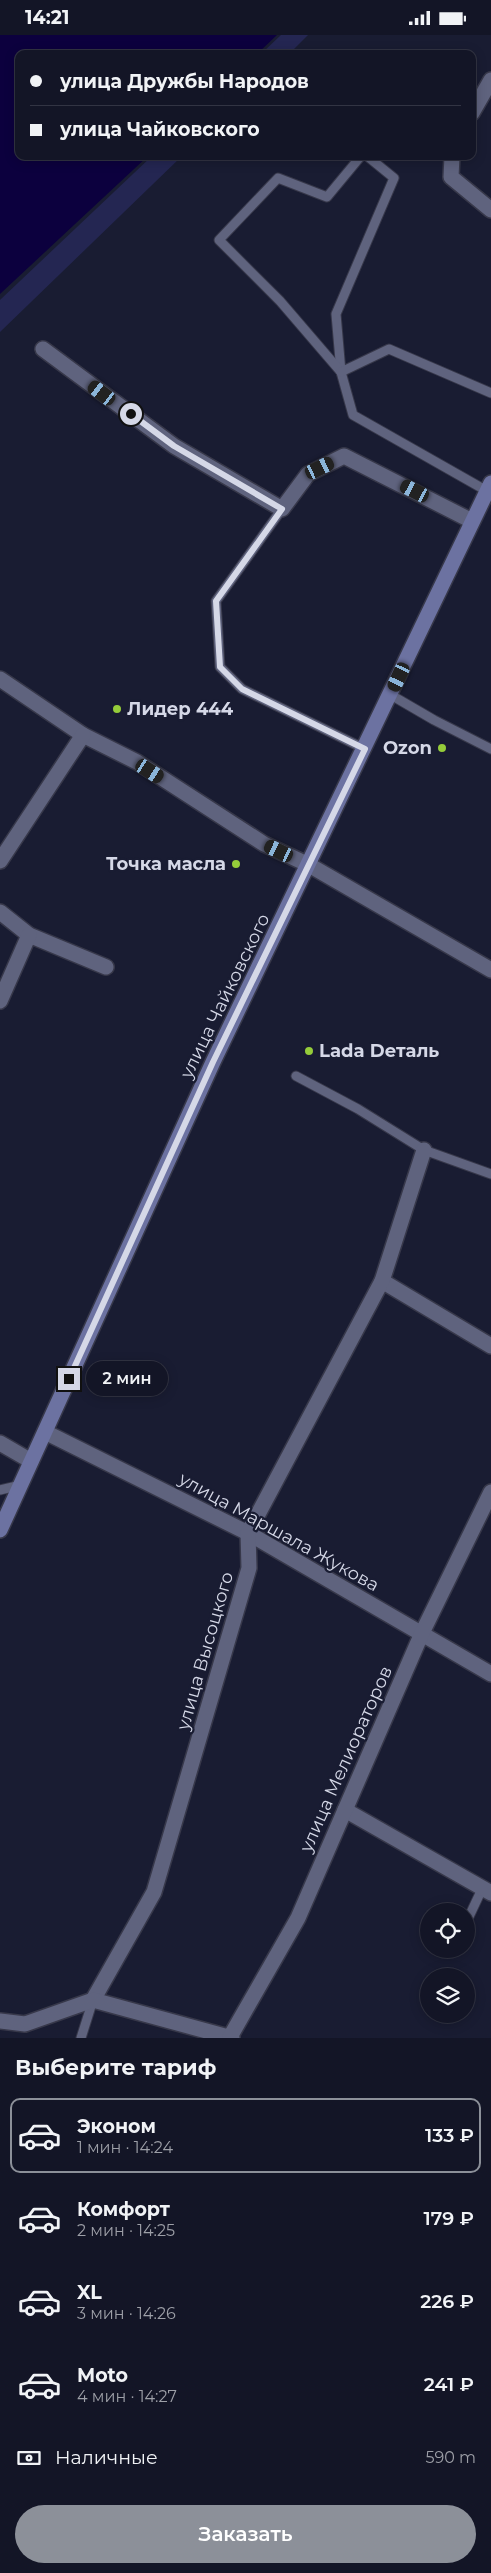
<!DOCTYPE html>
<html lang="ru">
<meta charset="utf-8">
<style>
body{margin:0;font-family:Montserrat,sans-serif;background:#202232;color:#f1f3f6;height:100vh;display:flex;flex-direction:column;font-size:19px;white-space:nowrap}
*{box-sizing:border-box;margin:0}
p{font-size:16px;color:#9d9fa7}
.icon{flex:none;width:28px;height:28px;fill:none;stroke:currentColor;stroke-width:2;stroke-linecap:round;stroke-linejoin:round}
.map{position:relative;height:2003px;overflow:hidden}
.details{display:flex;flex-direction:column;background:#131526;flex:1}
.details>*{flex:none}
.top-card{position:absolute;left:15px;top:15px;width:461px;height:110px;border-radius:10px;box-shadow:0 2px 12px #0003,0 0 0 1px #323443;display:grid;align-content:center;height:110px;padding:0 15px;background:#131526}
.fabs{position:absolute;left:420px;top:1868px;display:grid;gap:10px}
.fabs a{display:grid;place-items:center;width:55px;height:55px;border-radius:50%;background:#131526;box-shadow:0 2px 12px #0003,0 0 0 1px #323443;font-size:25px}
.end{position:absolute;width:22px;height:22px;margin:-11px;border:6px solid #d5d8e7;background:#111;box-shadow:0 0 0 2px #111}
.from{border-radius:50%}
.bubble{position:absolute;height:35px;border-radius:18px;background:#131526;box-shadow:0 2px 12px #0003,0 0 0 1px #323443;font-size:16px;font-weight:600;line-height:35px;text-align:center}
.car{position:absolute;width:15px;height:30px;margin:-15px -8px;border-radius:6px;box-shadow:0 0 4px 1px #0007;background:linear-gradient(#222 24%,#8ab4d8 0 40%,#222 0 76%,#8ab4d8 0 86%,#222 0)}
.top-card b{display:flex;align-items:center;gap:18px;height:48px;font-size:19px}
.top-card b+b{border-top:1px solid #323443}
.top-card i{width:12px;height:12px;background:#f1f3f6}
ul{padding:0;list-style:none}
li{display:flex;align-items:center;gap:15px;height:75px;margin:0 10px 8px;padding:0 5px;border:2px solid transparent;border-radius:10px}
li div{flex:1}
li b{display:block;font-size:19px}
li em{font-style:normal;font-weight:600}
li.current{border-color:#8c9099}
li>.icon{width:45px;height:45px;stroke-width:1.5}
h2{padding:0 15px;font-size:22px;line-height:60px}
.pay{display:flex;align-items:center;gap:12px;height:55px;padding:0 15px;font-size:19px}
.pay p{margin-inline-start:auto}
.button{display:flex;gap:10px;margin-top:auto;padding:10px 15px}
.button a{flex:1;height:58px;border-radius:30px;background:#8c9099;color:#fff;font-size:20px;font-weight:600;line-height:58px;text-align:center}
.status{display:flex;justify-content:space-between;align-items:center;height:35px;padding:0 25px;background:#131526;direction:ltr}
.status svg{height:14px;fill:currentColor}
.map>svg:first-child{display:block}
.green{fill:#242652}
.water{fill:#0c003e}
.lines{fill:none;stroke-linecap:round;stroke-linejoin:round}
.lane-casing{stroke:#37384a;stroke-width:11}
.street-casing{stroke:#37384a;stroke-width:18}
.secondary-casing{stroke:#37384a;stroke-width:18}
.lane{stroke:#5f637e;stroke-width:9}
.street{stroke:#5f637e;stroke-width:15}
.secondary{stroke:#6c72a1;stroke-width:15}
.route{stroke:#d5d8e7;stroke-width:6}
.poi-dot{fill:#95cc3a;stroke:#191c32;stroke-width:2}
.labels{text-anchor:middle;stroke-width:4.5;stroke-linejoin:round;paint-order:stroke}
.poi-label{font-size:18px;font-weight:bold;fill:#d5d8e7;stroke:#191c32;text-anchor:start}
.street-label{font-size:18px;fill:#d5d8e7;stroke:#191c32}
</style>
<div class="status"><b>14:21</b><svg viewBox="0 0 49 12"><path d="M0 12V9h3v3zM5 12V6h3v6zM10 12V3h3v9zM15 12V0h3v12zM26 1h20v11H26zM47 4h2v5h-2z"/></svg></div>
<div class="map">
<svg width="491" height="2003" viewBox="0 0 491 2003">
<rect width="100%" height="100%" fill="#191c32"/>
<g class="green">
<path d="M281,0H308L289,19H261Z"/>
<path d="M152,121H182L0,297V265Z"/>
</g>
<path class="water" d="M0,0H277L257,19H19V121H148L0,259Z"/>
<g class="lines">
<defs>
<g id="lane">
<path d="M367,121L394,143L336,279L341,337L353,380L487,456"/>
<path d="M341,337L280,266L219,205L278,143L327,162L361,121"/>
<path d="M341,337L389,314L491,358"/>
<path d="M282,474L216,566L220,632L242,654L365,714"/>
<path d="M391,660L434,685L491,714"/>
<path d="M296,1041L358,1074L424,1115L491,1139"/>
<path d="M0,1455L21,1450"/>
<path d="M466,1888L482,1854"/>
<path d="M81,2003L93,1965"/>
</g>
<g id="street">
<path d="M472,78L491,45"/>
<path d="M452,121L451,142L491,175"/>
<path d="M43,314L174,411L282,474L308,439L344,421L472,486"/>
<path d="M0,644L83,700L137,727L264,809L309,830L491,935"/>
<path d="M0,826L83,700"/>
<path d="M0,877L29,900L106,932"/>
<path d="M0,966L29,900"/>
<path d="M382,1246L491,1311"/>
<path d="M45,1397L248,1498L491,1639"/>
<path d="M0,1408L31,1426"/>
<path d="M345,1775L491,1858"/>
<path d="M93,1965L154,1857L249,1533L248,1498L382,1246L424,1115"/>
<path d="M0,1986L25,1989L93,1965L232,2003"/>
<path d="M230,2002L298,1883L422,1598L491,1457"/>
</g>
<path id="secondary" d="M0,1495L213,1027L491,448"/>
</defs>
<use href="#lane" class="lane-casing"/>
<use href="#street" class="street-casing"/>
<use href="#secondary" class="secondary-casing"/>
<use href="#lane" class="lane"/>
<use href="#street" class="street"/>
<use href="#secondary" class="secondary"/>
</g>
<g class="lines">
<path class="route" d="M69,1344L213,1027L365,714L242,654L220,632L216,566L282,474L174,411L131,379"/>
</g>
<g class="poi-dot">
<circle cx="117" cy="674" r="5"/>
<circle cx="442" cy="713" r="5"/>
<circle cx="236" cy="829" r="5"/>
<circle cx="309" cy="1016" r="5"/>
</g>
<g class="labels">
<g class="poi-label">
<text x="127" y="680">Лидер 444</text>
<text x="432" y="719" text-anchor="end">Ozon</text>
<text x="226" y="835" text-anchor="end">Точка масла</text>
<text x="319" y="1022">Lada Dеталь</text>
</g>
<g class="street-label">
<text transform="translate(225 961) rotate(-64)" y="6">улица Чайковского</text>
<text transform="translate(279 1497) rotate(29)" y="6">улица Маршала Жукова</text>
<text transform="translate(205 1616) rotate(-74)" y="6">улица Высоцкого</text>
<text transform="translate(346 1724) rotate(-66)" y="6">улица Мелиораторов</text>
</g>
</g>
</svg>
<div class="fabs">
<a><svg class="icon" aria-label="locate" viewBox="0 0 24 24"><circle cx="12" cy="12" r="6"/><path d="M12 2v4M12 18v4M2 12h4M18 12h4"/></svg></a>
<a><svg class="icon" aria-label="layers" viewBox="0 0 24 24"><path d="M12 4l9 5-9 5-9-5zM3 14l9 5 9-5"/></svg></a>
</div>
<i class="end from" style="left:131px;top:379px"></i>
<i class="end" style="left:69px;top:1344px"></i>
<div class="bubble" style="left:86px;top:1326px;width:82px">2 мин</div>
<i class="car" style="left:102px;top:358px;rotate:307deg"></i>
<i class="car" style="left:320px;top:433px;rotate:64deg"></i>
<i class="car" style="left:415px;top:456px;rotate:297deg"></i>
<i class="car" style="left:399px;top:642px;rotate:205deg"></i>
<i class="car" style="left:150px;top:736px;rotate:123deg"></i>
<i class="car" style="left:279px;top:816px;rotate:296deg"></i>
<div class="top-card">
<b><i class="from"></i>улица Дружбы Народов</b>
<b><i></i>улица Чайковского</b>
</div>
</div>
<section class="details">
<h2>Выберите тариф</h2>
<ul>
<li class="current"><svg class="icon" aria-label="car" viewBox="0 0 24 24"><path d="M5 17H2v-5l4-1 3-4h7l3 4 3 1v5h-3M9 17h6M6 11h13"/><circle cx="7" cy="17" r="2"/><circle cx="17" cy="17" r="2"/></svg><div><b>Эконом</b><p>1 мин · 14:24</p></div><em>133 ₽</em></li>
<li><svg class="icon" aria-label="car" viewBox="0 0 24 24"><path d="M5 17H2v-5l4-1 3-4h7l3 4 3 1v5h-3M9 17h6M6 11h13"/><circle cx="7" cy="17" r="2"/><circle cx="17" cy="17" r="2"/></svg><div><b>Комфорт</b><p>2 мин · 14:25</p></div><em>179 ₽</em></li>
<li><svg class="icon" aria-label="car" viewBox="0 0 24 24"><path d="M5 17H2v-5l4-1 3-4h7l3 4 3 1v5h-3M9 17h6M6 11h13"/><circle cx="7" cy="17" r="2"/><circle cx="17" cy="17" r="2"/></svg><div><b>XL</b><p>3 мин · 14:26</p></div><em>226 ₽</em></li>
<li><svg class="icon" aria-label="car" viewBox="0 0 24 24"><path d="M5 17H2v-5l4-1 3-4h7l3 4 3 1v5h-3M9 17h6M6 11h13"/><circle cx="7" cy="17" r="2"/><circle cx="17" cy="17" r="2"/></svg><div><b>Moto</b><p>4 мин · 14:27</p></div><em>241 ₽</em></li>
</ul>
<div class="pay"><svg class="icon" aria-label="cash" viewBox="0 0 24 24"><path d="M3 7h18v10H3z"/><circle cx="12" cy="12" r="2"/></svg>Наличные<p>590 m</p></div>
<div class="button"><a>Заказать</a></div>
</section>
